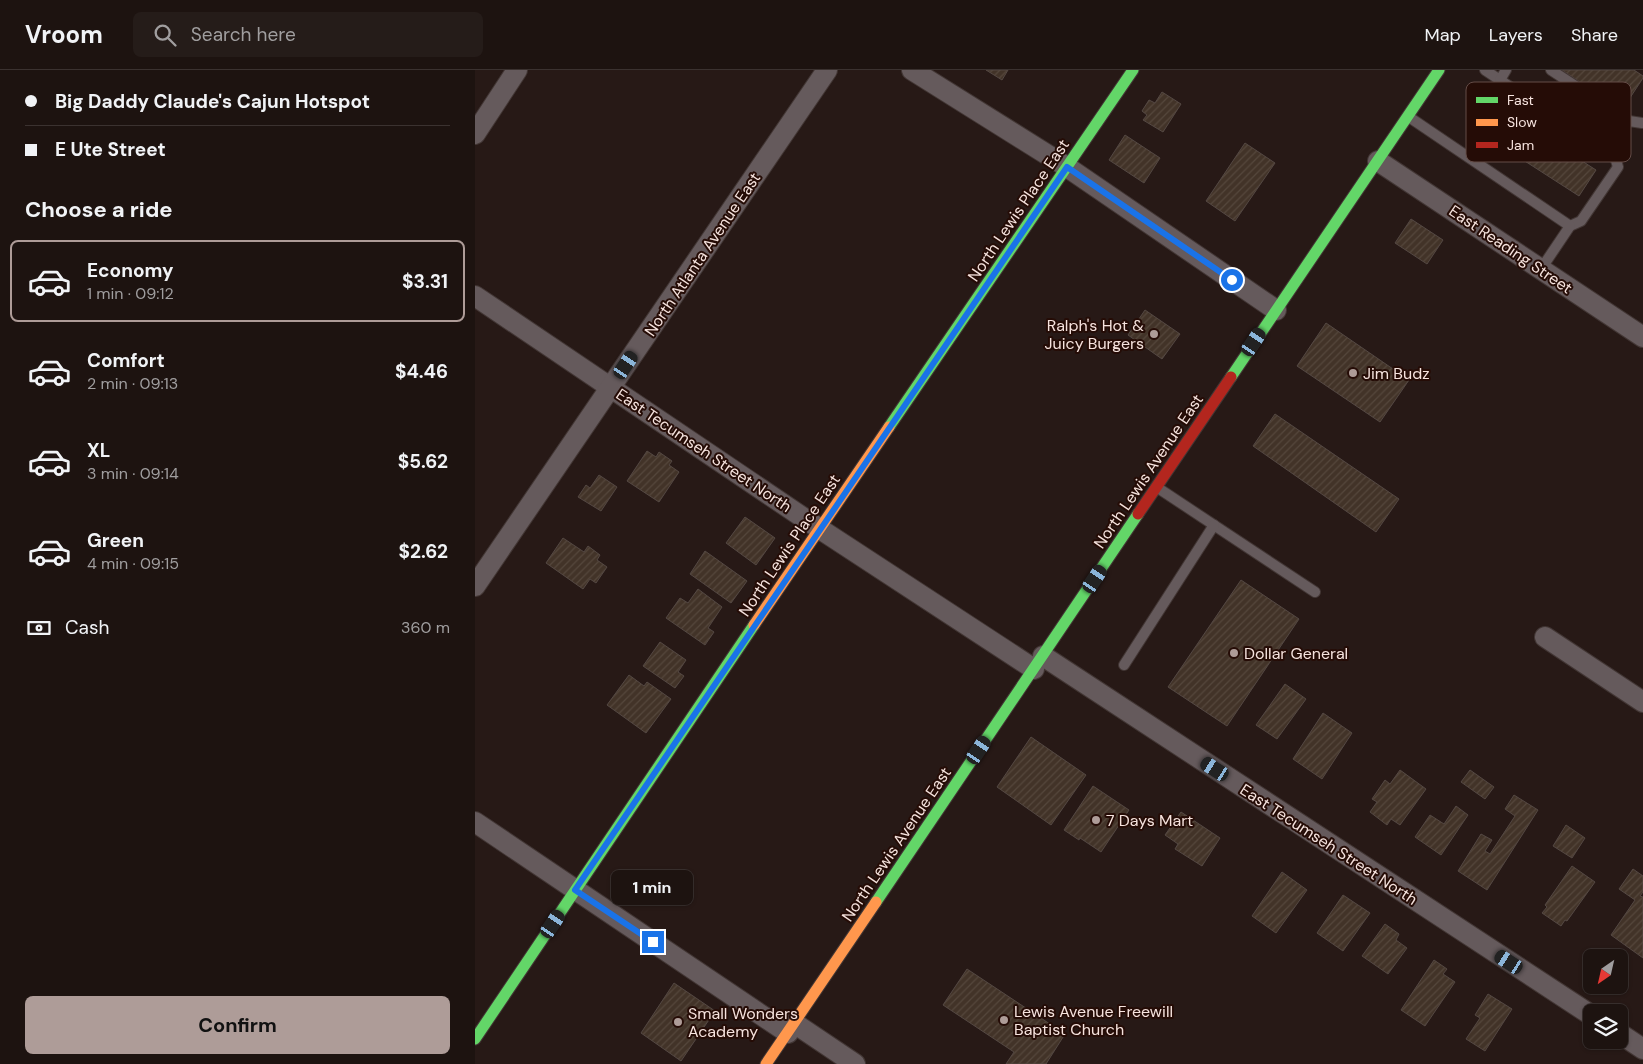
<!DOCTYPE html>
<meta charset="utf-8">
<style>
body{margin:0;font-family:"DM Sans",sans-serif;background:#251c19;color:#f1f3f6;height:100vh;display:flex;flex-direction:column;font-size:19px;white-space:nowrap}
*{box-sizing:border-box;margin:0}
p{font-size:16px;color:#a09e9f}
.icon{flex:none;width:28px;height:28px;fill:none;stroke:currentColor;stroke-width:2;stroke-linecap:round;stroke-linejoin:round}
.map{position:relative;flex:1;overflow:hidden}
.details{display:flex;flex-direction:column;background:#1d1310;width:475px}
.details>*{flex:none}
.guide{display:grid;align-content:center;height:110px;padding:0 25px;background:#1d1310}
.needle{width:32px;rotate:214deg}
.fabs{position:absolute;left:1108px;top:879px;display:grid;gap:10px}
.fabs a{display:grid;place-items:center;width:45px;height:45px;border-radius:8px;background:#1d1310;box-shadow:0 1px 4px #0004,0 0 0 1px #3b3230;font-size:25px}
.end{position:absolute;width:22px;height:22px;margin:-11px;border:6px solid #1a73e8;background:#fff;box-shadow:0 0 0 2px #fff}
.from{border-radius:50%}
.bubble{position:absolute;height:35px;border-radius:8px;background:#1d1310;box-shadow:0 1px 4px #0004,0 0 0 1px #3b3230;font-size:16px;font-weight:700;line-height:35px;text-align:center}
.car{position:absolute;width:15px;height:30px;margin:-15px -8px;border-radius:6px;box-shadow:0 0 4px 1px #0007;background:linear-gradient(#222 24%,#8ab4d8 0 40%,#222 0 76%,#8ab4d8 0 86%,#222 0)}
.guide b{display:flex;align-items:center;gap:18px;height:48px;font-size:19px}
.guide b+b{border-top:1px solid #3b3230}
.guide i{width:12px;height:12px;background:#f1f3f6}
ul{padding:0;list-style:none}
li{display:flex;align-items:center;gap:15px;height:82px;margin:0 10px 8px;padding:0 15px;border:2px solid transparent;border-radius:8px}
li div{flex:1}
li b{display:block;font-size:19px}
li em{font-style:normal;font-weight:700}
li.current{border-color:#ae9c98}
li>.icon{width:45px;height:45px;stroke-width:1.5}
h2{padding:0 25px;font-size:22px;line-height:60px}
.pay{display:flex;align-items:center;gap:12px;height:55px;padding:0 25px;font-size:19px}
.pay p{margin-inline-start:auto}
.button{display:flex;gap:10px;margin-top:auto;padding:10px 25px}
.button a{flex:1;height:58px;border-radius:8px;background:#ae9c98;color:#111;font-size:20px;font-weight:700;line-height:58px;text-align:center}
header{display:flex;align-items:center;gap:30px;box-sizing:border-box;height:70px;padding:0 25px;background:#1d1310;border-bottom:1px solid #3b3230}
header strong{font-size:24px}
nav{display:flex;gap:28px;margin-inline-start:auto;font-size:18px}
.search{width:350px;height:45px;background:#251c19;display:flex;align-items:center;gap:12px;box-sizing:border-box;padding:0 18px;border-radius:8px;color:#a09e9f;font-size:19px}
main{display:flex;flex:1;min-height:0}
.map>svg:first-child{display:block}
.building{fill:url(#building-hatch);stroke:#544843}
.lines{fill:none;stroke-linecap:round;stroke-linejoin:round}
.lane-casing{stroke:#423634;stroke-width:12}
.street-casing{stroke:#423634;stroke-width:22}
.fast-casing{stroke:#423634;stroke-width:13}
.slow-casing{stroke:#423634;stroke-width:13}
.jam-casing{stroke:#423634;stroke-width:13}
.lane{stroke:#655a5c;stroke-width:10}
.street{stroke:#655a5c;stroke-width:20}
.fast{stroke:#63d668;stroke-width:11}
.slow{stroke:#ff974d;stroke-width:11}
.jam{stroke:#b3261e;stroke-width:11}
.route{stroke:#1a73e8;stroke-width:6}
.poi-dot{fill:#ae9c98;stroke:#250c06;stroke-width:2}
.labels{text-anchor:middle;stroke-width:4;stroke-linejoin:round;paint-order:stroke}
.street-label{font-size:16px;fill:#f6e3de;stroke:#250c06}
.poi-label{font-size:16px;fill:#f6e3de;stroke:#250c06;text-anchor:start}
.key{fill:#250c06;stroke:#644c47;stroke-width:1}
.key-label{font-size:14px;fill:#f6e3de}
</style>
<header>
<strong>Vroom</strong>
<div class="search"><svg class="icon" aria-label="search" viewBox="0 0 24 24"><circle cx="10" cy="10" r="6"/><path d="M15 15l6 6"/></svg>Search here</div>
<nav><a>Map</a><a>Layers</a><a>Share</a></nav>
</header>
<main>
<section class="details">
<div class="guide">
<b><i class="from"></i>Big Daddy Claude's Cajun Hotspot</b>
<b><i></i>E Ute Street</b>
</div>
<h2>Choose a ride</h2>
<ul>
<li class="current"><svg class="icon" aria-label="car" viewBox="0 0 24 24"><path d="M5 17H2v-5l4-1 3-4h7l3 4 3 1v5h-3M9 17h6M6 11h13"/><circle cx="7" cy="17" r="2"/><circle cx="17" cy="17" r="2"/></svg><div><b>Economy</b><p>1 min · 09:12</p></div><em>$3.31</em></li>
<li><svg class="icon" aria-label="car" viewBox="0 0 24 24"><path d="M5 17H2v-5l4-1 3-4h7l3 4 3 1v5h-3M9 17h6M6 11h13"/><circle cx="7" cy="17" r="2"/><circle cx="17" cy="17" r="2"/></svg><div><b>Comfort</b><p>2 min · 09:13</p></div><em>$4.46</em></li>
<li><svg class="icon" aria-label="car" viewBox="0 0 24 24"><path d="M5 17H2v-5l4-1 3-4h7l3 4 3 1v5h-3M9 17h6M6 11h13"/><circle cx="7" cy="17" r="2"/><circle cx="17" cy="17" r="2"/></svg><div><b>XL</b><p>3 min · 09:14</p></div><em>$5.62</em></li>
<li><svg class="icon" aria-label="car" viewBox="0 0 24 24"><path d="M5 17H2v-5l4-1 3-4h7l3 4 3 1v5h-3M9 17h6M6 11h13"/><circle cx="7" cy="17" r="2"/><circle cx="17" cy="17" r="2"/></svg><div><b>Green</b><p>4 min · 09:15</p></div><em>$2.62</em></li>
</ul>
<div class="pay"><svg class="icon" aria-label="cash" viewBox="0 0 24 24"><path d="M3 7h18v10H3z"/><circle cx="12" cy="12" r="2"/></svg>Cash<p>360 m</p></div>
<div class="button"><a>Confirm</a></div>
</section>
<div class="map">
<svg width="1168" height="994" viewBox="0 0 1168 994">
<defs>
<pattern id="building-hatch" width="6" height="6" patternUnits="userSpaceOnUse" patternTransform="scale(1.25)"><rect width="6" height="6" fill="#423328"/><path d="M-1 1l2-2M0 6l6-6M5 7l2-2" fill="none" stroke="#55473c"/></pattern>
</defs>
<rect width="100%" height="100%" fill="#271916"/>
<g class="building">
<path d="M511,0H533L527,10Z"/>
<path d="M1087,0H1159L1168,6V8L1147,40Z"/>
<path d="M687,22L706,34L688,62L668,50L672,45L667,41L674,30L680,33Z"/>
<path d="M1059,60L1076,71L1079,66L1093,75L1090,80L1121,100L1104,126L1042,86Z"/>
<path d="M650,65L685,88L669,113L634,90Z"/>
<path d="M770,73L800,93L760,151L731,131Z"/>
<path d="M936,149L968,170L952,194L920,173Z"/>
<path d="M670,240L705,264L687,289L653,265Z"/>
<path d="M851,253L934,310L905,352L822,296Z"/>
<path d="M800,344L924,429L901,462L778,376Z"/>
<path d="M172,381L181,387L184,382L197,391L194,395L204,402L184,432L152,411Z"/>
<path d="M124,405L142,417L126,441L103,427L111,415L115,418Z"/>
<path d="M270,447L300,468L281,495L251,473Z"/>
<path d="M88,468L109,482L113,476L125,485L122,490L132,497L121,513L115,509L108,519L71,493Z"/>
<path d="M230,481L272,511L256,533L215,504Z"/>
<path d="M766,510L824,549L752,656L693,617Z"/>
<path d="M223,519L247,537L233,558L239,562L230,575L191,548L205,528L213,533Z"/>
<path d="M185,572L211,590L203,602L209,606L200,618L168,596Z"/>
<path d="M154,605L169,616L172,612L196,629L171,663L132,635Z"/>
<path d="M810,614L831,629L802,669L781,655Z"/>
<path d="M848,643L877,663L847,709L818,689Z"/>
<path d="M556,667L611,705L576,755L522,717Z"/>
<path d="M925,700L951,719L925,755L916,749L912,755L895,742L902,732L897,729L910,710L915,714Z"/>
<path d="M995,700L1019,717L1010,729L986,712Z"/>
<path d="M618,716L654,740L626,782L605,768L604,770L589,760Z"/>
<path d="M1039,725L1063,740L1012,820L983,801L1006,764L1017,770L1010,781L1015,784L1040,746L1030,739Z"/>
<path d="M981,736L993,745L966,785L940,767L955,745L969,754Z"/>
<path d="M706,742L745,768L727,796L700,779L703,774L690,765Z"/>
<path d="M1091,755L1110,768L1097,788L1078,776Z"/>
<path d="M1097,796L1120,812L1092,851L1090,850L1086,856L1067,843L1072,837L1070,835Z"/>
<path d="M1158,799L1168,806V822L1165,826L1168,827V888L1136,865L1160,830L1144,819Z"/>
<path d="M807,802L832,820L801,863L777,846Z"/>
<path d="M868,825L895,843L868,881L842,863Z"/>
<path d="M910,854L924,864L921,870L932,878L913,904L887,886Z"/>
<path d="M959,890L972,899L968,904L980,912L950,956L926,940Z"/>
<path d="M492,899L590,964L571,994H531L539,982L468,935Z"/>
<path d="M199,913L240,941L206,991L166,963Z"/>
<path d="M1013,924L1037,939L1010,981L991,969L1005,948L1000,945Z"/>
</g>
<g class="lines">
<defs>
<g id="lane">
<path d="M1010,0L1140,87L1143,97L1106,151L1095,156L1066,199"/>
<path d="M1076,0L1154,51L1167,53"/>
<path d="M1025,10L1031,0"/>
<path d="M934,47L1095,156"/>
<path d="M683,418L840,522"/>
<path d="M649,595L739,455"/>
</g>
<g id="street">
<path d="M437,0L592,97L801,240"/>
<path d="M0,64L42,0"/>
<path d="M903,91L1168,267"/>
<path d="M0,226L345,459L559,599"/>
<path d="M0,516L352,0"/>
<path d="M1070,567L1168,632"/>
<path d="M568,586L1116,945"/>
<path d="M0,752L313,963"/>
<path d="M319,953L380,994"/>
<path d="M1144,963L1168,979"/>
</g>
<g id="fast">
<path d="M756,307L964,0"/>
<path d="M414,357L658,0"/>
<path d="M401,832L663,444"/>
<path d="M0,969L279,555"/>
</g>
<g id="slow">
<path d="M279,555L414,357"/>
<path d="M291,994L401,832"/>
</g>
<path id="jam" d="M663,444L756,307"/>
</defs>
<use href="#lane" class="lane-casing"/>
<use href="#street" class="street-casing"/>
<use href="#fast" class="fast-casing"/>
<use href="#slow" class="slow-casing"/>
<use href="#jam" class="jam-casing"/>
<use href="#lane" class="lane"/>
<use href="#street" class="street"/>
<use href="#fast" class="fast"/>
<use href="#slow" class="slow"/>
<use href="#jam" class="jam"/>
</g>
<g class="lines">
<path class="route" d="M178,872L100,820L592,97L757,210"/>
</g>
<g class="poi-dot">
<circle cx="679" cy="264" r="5"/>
<circle cx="878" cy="303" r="5"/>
<circle cx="759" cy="583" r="5"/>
<circle cx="621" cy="750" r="5"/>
<circle cx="529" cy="950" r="5"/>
<circle cx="203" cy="952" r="5"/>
</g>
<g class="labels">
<g class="street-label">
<text transform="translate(543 140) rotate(-56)" y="6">North Lewis Place East</text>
<text transform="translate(1036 179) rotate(34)" y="6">East Reading Street</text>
<text transform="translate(227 184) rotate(-56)" y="6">North Atlanta Avenue East</text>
<text transform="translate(229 380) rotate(34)" y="6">East Tecumseh Street North</text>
<text transform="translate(673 401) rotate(-56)" y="6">North Lewis Avenue East</text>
<text transform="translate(314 475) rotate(-56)" y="6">North Lewis Place East</text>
<text transform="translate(421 774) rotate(-56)" y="6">North Lewis Avenue East</text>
<text transform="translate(854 774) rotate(33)" y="6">East Tecumseh Street North</text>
</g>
<g class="poi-label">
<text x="669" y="261" text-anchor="end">Ralph's Hot &amp;<tspan x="669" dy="18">Juicy Burgers</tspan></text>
<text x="888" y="309">Jim Budz</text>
<text x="769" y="589">Dollar General</text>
<text x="631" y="756">7 Days Mart</text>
<text x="539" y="947">Lewis Avenue Freewill<tspan x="539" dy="18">Baptist Church</tspan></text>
<text x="213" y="949">Small Wonders<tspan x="213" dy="18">Academy</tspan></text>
</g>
</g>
<rect x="991" y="12" width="165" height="80" rx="8" class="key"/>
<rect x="1001" y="27" width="22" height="6" fill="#63d668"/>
<rect x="1001" y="49" width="22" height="7" fill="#ff974d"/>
<rect x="1001" y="72" width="22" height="6" fill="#b3261e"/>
<g class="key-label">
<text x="1032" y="35">Fast</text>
<text x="1032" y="57">Slow</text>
<text x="1032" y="80">Jam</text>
</g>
</svg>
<div class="fabs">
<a><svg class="needle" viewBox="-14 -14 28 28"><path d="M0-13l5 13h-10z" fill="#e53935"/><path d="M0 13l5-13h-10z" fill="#a09e9f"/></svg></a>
<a><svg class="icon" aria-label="layers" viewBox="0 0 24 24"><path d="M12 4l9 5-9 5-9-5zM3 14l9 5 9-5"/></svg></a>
</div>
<i class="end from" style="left:757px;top:210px"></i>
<i class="end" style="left:178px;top:872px"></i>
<div class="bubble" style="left:136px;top:800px;width:82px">1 min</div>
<i class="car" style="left:779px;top:272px;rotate:34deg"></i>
<i class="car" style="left:151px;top:295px;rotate:34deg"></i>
<i class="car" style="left:620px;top:509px;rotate:34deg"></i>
<i class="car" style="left:504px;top:680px;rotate:34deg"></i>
<i class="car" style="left:740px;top:699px;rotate:303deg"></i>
<i class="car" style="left:78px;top:854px;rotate:34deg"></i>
<i class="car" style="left:1034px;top:892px;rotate:303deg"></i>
</div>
</main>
